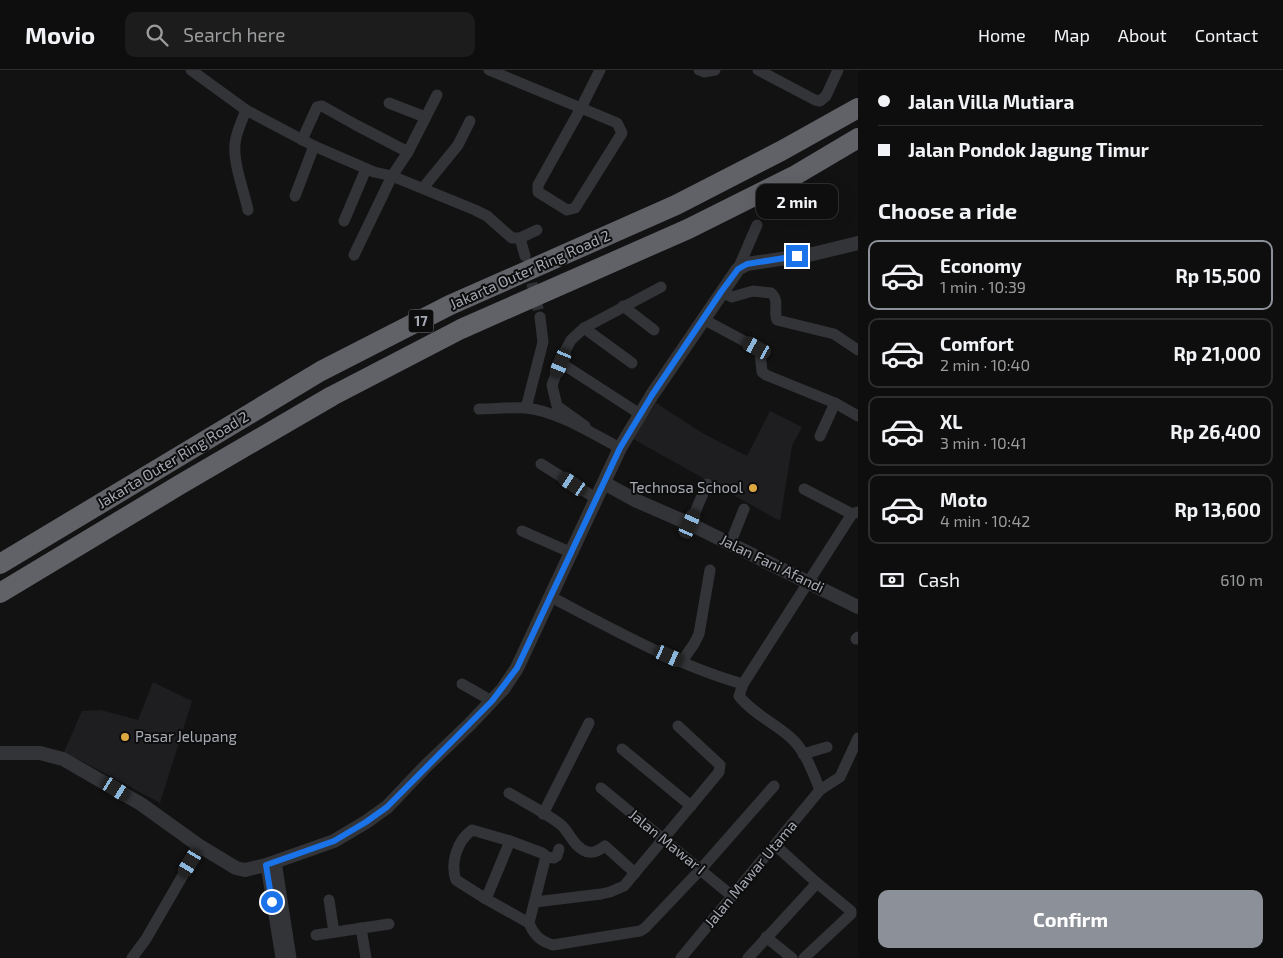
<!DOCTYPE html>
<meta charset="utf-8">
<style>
body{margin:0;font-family:"Exo 2",sans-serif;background:#1c1c1c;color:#f1f3f6;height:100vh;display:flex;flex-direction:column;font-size:19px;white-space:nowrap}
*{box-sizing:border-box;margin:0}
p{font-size:16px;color:#9b9c9e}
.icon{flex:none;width:28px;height:28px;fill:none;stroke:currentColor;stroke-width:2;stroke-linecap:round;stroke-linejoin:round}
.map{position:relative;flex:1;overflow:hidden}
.drawer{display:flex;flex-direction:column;background:#0e0e0e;width:425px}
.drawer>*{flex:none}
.guide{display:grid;align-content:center;height:110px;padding:0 20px;background:#0e0e0e}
.end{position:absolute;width:22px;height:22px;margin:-11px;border:6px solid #1a73e8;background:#fff;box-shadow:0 0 0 2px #fff}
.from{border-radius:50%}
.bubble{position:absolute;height:35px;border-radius:10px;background:#0e0e0e;box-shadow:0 5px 20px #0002,0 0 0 1px #2e2e2e;font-size:16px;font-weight:700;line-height:35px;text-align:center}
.car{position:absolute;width:15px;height:30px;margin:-15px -8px;border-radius:6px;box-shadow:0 0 4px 1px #0007;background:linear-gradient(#222 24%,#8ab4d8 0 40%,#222 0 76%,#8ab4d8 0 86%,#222 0)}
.guide b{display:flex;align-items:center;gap:18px;height:48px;font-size:19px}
.guide b+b{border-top:1px solid #2e2e2e}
.guide i{width:12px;height:12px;background:#f1f3f6}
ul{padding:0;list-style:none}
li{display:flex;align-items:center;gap:15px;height:70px;margin:0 10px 8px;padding:0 10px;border:2px solid #2e2e2e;border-radius:10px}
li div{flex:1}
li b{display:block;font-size:19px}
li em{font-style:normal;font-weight:700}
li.selected{border-color:#8c9099}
li>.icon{width:45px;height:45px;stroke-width:1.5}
h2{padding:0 20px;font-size:22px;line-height:60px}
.pay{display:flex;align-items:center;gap:12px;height:55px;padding:0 20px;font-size:19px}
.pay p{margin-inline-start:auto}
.button{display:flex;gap:10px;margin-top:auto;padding:10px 20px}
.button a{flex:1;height:58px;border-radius:10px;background:#8c9099;color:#fff;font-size:20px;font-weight:700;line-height:58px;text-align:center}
header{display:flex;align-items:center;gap:30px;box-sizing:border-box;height:70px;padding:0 25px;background:#0e0e0e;border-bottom:1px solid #2e2e2e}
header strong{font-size:24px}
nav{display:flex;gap:28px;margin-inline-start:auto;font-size:18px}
.search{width:350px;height:45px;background:#1c1c1c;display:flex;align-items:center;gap:12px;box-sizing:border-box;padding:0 18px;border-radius:10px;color:#9b9c9e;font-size:19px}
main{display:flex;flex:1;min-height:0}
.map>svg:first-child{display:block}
.built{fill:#1e1e20}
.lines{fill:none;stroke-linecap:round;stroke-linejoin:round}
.minor-tunnel{stroke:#2f3033;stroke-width:11;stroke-dasharray:11 5.5;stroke-linecap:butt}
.minor{stroke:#333437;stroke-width:11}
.tertiary{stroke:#333437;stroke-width:14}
.motorway{stroke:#606268;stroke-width:20}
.route{stroke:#1a73e8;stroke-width:6}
.poi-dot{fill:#dca641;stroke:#0d0d0e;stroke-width:2}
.labels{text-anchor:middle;stroke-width:4;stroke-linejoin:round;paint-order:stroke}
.shield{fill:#0d0d0e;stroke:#777a81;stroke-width:1}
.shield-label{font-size:14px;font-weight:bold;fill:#a5a9b2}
.street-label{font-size:15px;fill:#a5a9b2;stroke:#0d0d0e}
.poi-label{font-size:15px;fill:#a5a9b2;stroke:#0d0d0e;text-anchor:end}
</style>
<header>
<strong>Movio</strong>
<div class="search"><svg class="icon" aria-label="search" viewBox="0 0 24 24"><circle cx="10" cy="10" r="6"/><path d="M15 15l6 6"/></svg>Search here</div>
<nav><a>Home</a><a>Map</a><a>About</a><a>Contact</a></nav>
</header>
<main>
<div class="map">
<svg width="858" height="888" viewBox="0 0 858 888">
<rect width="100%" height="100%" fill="#121213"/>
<g class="built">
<path d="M656,333L704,364L747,386L770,341L802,357L792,376L780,451L633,369Z"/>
<path d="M153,612L192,631L160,733L78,689L63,684L82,641L101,640L138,650Z"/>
</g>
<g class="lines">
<path class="minor-tunnel" d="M528,197L540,247"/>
<g class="minor">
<path d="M191,0L246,40L314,76L374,102L392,106L475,140L487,146L512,168H520L537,160"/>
<path d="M489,0L581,38L600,0"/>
<path d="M699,0L704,2L715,0"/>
<path d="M758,0L815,30L820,31L826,26L838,0"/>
<path d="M389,33L425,47"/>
<path d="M581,38L617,53L622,63L575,138L567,140L538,122V115Z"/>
<path d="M246,40C242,51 236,62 235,74C233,93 244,121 248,140"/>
<path d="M302,70L317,37L322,36L356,55L408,82"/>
<path d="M423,118L458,75L470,51"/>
<path d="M295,126L314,76"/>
<path d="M344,151L366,99"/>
<path d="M520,168L525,186"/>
<path d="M354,185L392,106L408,82L437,25"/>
<path d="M738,199L757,155"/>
<path d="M721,222L732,227L753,221L771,223C780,230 773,241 777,250L834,264L858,280"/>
<path d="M623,236L654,260"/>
<path d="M703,249L757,278L760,282L762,302L766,305L835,333L858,346"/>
<path d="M584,258L632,293"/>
<path d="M561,293L640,344"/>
<path d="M526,338L543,272L540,247"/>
<path d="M479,339C494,339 510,337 526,338C557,341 593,364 620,378"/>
<path d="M585,356L557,336L552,315L564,283L571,270L584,258L661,217"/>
<path d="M820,366L835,333"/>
<path d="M541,394L597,429"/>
<path d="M804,419L852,444"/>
<path d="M690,454L707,414"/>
<path d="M522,461L572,483"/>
<path d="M730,474L744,439"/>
<path d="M551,527C611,558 678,596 743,614"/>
<path d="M856,569L858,567"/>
<path d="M682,591L694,574L699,564L710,500"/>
<path d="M462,614L492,631"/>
<path d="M622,679L691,736"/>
<path d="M803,684L827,677"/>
<path d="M601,718L732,826"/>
<path d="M820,720C813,703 805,680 791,668C775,653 753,644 739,626L743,614L852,444L858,442"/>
<path d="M509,723C526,733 544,742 560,754C569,761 572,774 583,780C591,785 598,781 605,776L635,803"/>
<path d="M543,744L589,653"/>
<path d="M472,760L510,771L542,783L546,786L529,853L486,829L456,810C450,793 457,771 472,760Z"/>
<path d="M775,775L817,813L851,841V844L804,888"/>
<path d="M546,787L554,788L557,786L559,779"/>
<path d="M276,791L291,888"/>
<path d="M266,795L281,888"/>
<path d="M486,829L510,771"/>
<path d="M329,830L334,862"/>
<path d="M535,832L601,824L610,822L624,816L719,702L720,695L678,656"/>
<path d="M529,853C534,865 540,871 553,875L640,861L645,858L701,799L774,716"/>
<path d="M361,858L366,888"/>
<path d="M316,865L389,854"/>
<path d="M766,867L792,888"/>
<path d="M132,888L146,869L190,793L198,775"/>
<path d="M681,888L820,720L840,707L858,668"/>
<path d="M748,888L817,813"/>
</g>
<g class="tertiary">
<path d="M604,413L637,431L690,454L858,537"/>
<path d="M0,683H40L63,689L141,734L198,775L236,798L245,800L266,795L334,771L366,752L387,737L426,696L470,654L503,619L517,598L620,378L652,325L738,199L747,194L813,184L858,173"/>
</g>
<g class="motorway">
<path d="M0,494L321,301L450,235L676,135L781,81L858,38"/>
<path d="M0,523L181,414L332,326L461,259L688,159L794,106L858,68"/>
</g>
</g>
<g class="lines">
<path class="route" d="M272,832L266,795L334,771L366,752L387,737L492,631L517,598L620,378L652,325L721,222L738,199L747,194L797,186"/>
</g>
<g class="poi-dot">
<circle cx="753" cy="418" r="5"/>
<circle cx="125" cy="667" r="5"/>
</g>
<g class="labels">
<rect class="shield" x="408.5" y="239.5" width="25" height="23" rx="4"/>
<g class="shield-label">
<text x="421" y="256">17</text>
</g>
<g class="street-label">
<text transform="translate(530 200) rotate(-24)" y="5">Jakarta Outer Ring Road 2</text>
<text transform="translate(173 390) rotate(-31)" y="5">Jakarta Outer Ring Road 2</text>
<text transform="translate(772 494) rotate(26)" y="5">Jalan Fani Afandi</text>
<text transform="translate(667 772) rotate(39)" y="5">Jalan Mawar I</text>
<text transform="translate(751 804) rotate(-50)" y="5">Jalan Mawar Utama</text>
</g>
<g class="poi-label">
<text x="743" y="423">Technosa School</text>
<text x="135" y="672" text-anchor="start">Pasar Jelupang</text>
</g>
</g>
</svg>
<i class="end from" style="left:272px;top:832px"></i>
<i class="end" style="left:797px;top:186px"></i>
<div class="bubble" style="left:756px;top:114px;width:82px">2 min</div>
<i class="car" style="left:757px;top:278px;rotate:299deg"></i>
<i class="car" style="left:561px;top:293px;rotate:203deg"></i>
<i class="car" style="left:573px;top:414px;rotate:304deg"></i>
<i class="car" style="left:690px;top:454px;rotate:24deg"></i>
<i class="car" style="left:669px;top:586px;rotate:114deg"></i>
<i class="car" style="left:116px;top:719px;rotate:122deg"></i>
<i class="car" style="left:190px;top:793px;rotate:211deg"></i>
</div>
<section class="drawer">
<div class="guide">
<b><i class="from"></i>Jalan Villa Mutiara</b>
<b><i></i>Jalan Pondok Jagung Timur</b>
</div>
<h2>Choose a ride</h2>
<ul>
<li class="selected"><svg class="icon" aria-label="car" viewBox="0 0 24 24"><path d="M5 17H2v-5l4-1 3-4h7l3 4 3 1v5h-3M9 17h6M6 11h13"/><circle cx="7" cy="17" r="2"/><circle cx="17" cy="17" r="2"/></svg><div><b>Economy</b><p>1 min · 10:39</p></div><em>Rp 15,500</em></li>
<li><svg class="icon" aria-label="car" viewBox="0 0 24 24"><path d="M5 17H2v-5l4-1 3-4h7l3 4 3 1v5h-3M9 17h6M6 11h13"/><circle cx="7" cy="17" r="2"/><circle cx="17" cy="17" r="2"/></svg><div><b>Comfort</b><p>2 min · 10:40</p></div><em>Rp 21,000</em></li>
<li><svg class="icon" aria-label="car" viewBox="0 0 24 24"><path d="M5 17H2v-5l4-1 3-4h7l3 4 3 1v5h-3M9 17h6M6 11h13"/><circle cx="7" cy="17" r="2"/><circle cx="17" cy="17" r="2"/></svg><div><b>XL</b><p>3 min · 10:41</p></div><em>Rp 26,400</em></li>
<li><svg class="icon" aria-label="car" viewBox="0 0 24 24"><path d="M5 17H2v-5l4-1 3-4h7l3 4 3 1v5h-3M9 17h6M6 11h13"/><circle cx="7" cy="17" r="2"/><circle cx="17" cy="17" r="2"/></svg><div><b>Moto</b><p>4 min · 10:42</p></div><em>Rp 13,600</em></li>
</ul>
<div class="pay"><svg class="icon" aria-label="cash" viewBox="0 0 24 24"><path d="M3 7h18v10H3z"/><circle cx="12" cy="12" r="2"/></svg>Cash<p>610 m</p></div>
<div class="button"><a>Confirm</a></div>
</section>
</main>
